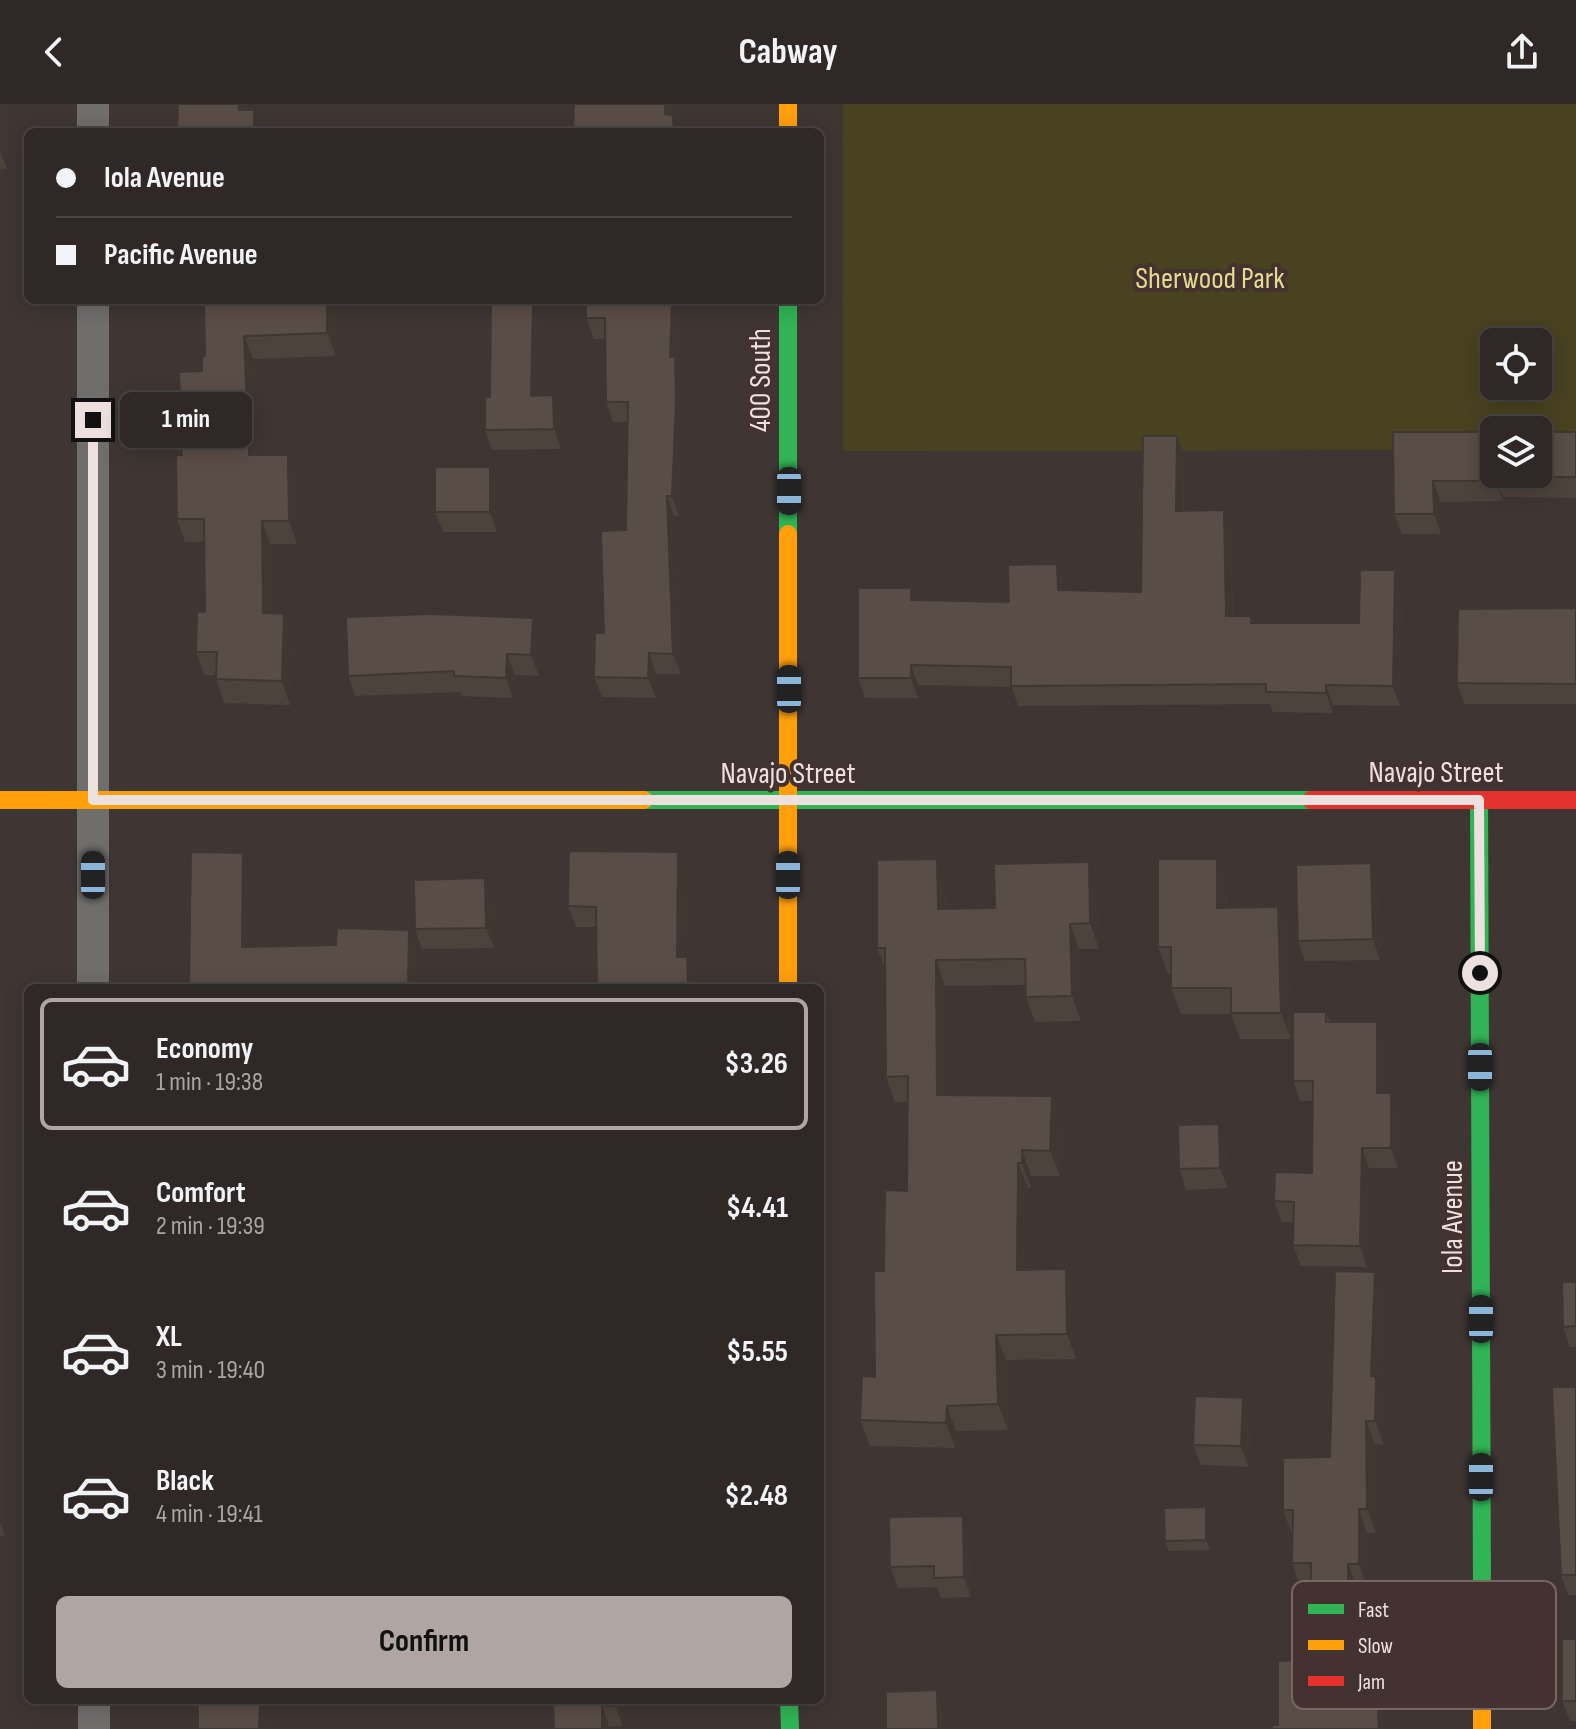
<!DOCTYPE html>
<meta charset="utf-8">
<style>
body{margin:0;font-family:"Sofia Sans Condensed",sans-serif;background:#3b3433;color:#f1f3f6;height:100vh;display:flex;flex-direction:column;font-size:30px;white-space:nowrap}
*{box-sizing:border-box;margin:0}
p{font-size:26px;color:#a7a6a7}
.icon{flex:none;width:44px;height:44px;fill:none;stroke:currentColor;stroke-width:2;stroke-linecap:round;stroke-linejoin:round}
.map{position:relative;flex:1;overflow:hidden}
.panel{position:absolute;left:24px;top:880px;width:800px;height:720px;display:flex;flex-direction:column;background:#2f2827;border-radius:12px;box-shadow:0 4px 20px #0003,0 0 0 2px #4a4444}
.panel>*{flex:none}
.hud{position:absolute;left:24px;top:24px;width:800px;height:176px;border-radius:12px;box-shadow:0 4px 20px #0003,0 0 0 2px #4a4444;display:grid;align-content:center;height:176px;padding:0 32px;background:#2f2827}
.buttons{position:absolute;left:1480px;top:224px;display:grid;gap:16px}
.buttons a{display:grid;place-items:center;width:72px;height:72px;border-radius:12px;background:#2f2827;box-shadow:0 4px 20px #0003,0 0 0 2px #4a4444;font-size:40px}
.end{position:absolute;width:36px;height:36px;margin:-18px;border:10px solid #ece1df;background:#111;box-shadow:0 0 0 4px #111}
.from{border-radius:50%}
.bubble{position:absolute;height:56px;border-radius:12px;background:#2f2827;box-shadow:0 4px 20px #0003,0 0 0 2px #4a4444;font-size:26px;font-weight:700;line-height:56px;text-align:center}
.car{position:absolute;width:24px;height:48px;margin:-24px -12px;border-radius:10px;box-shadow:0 0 6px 2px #0007;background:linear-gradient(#222 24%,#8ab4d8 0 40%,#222 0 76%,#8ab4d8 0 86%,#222 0)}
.hud b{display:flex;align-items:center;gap:28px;height:76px;font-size:30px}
.hud b+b{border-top:2px solid #4a4444}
.hud i{width:20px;height:20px;background:#f1f3f6}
ul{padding:14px 0 0;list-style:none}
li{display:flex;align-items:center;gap:24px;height:132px;margin:0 16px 12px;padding:0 16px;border:4px solid transparent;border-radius:12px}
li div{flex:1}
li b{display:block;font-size:30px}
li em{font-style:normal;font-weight:700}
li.selected{border-color:#afa5a3}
li>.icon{width:72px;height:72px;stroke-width:1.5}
.action{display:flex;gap:16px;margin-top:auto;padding:16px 32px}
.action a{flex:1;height:92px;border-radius:12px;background:#afa5a3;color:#111;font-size:32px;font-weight:700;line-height:92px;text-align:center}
header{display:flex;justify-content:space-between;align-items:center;height:104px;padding:0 32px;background:#2f2827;font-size:36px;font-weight:700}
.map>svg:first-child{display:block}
.green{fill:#494221;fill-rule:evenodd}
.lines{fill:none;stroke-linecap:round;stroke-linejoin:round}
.street{stroke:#706d6d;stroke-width:32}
.fast{stroke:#30b455;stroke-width:18}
.slow{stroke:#ff9f0a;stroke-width:18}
.jam{stroke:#e5322d;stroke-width:18}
.wall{fill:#4d433d}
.shaded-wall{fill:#3e3732}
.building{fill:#594e47;stroke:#3e3732;stroke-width:2}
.route{stroke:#ece1df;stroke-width:10}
.labels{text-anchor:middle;stroke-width:8;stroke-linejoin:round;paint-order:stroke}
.park-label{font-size:30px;fill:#e6da91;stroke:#43322f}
.street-label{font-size:30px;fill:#ece1df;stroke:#43322f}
.key{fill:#43322f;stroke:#766764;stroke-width:2}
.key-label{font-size:22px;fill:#ece1df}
</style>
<header><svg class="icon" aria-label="back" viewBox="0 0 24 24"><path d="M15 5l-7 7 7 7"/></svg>Cabway<svg class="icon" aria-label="share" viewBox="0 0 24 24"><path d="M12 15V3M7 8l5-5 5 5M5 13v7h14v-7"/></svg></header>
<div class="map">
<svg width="1576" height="1625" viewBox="0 0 1576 1625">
<rect width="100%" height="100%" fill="#3f3634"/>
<path class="green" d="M843,0H1576V346H1538V326H1494V346L843,347ZM1494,238H1538V282H1494Z"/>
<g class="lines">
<g class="street">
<path d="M93,0V28"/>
<path d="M93,196V884"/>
<path d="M94,1596V1625"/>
</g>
<g class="fast">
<path d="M788,196V430"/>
<path d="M644,696H1311"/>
<path d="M1479,696L1482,1487"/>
<path d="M789,1596L790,1625"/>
</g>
<g class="slow">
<path d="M788,0V28"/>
<path d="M788,430V884"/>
<path d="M0,696H644"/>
<path d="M1482,1487V1625"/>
</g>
<path class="jam" d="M1311,696H1576"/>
</g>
<g class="wall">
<path d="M0,0H6L7,65H0Z"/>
<path d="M204,196H335L336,252L253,255L256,351L297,374V440H270L271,509L284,510L292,533L290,601L224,599L216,575V571H204L196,548L205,508L204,438H185L177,415L182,351L205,252Z"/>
<path d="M586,196L678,260L683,273V317L679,412H674L681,570H656V594L602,593L594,573L626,426L628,318H613L606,298L605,235H594L586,214Z"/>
<path d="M540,219L539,292L560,311L561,345L492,346L485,326L490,293Z"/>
<path d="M1393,328H1576V394L1503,393V397L1441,398V430H1402L1394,410Z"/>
<path d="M1177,332L1184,352V407L1231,426L1233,512H1251L1253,519H1359L1395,466L1402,486L1400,602L1333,601V609L1273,608L1270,600L1018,602L1012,583L918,581V594H865L858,574L915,496L1009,498L1057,460L1064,480V487L1141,488Z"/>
<path d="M490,363L497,384V428H443L435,408Z"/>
<path d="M1576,504V600H1464L1457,579Z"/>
<path d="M533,514L540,534L539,572L515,571L513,594L461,592L460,588L355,592L348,572Z"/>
<path d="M678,748L685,768L684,853H687L695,873L596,823H576L568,802Z"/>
<path d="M485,774L492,795L494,844L422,845L415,825Z"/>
<path d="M1378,780L1380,856L1305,857L1298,837Z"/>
<path d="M946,781L947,805L995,804L1098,784L1099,845H1079L1081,917L1035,918L1026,893L1025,881L945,882L946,991L1052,992L1061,1018L1060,1072H1031V1084H1028L1027,1166L1066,1165L1076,1191V1255L1006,1256L1008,1326L956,1327L955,1344L870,1342L860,1316L875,1273L884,1167L907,1087L908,998H895L886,973L885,864L877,844Z"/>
<path d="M1226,781L1227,804L1278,803L1288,829L1291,935H1240L1231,910H1181L1171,884V870H1168L1158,843Z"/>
<path d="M0,837L5,851V1432H0Z"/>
<path d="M1326,908L1330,918L1384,938V989H1391L1399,1010L1398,1064H1369L1367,1163L1301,1162L1293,1141L1294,1118H1282L1274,1097L1312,1069L1313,997H1300L1293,977Z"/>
<path d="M1226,1040L1228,1084L1186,1086L1179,1065Z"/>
<path d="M1576,1178V1243H1570L1563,1223Z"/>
<path d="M1384,1192L1380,1284L1385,1296L1384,1341L1375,1340L1376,1429H1367V1484L1357,1483V1523H1384L1392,1547L1393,1582H1384L1386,1625H1273L1278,1621L1312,1556L1311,1483L1300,1482L1292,1459V1430L1283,1406L1330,1353Z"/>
<path d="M1576,1283V1491H1568L1561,1471Z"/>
<path d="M1243,1294L1250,1314L1249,1363L1201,1361L1193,1341Z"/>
<path d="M1210,1414V1446L1169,1447L1165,1437Z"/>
<path d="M970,1432L971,1493L941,1494L937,1483L898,1484L890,1463Z"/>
<path d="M1576,1535V1617H1570L1562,1597Z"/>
<path d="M553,1596H623V1622H609Z"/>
</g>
<g class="shaded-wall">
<path d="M0,0H6L7,65L0,47Z"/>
<path d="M239,0H247L248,28L239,6Z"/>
<path d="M665,0H672V28L665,10Z"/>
<path d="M254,6L262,28H255L254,25Z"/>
<path d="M673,11L680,28H674Z"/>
<path d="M327,196H335L336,252L327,229Z"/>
<path d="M672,196H680L678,260L683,273V317L679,412L672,392L670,253Z"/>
<path d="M533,198L540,219L539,312L531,292Z"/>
<path d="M244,232L253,255L257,375L249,351Z"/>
<path d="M553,291L560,311L561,345L554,325Z"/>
<path d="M1177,332L1184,352L1183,427L1176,407Z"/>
<path d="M288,351L297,374V440L289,417Z"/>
<path d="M490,363L497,384V428L490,408Z"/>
<path d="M1496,373L1503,393V397L1496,377Z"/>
<path d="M1433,377L1441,398V430L1434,410Z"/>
<path d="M667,392L674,412L681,570L673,550Z"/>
<path d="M1224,406L1231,426L1233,532L1226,512Z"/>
<path d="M262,417L270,440L272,532L263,509Z"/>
<path d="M1057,460L1064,480L1065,506L1058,486Z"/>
<path d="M1395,466L1402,486L1400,602L1393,582Z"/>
<path d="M284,510L292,533L290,601L282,577Z"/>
<path d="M533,514L540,534L539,572L531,551Z"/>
<path d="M649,549L656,570V594L648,574Z"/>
<path d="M507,550L515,571L513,594L506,574Z"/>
<path d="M911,561L918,581V594L911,574Z"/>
<path d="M1326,581L1333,601V609L1326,589Z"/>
<path d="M678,748L685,768L684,874L677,853Z"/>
<path d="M243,749L250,769L249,863L242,843Z"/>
<path d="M937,755L946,781L947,830L938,805Z"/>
<path d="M1217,755L1226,781L1227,830L1217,804Z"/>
<path d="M1089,758L1098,784L1099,845L1090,819Z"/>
<path d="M1371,759L1378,780L1380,856L1373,835Z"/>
<path d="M485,774L492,795L494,844L486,824Z"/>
<path d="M1278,803L1288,829L1291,935L1281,909Z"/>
<path d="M1070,820L1079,845L1081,917L1072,892Z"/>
<path d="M409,826L417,846L416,884H408Z"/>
<path d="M0,837L5,851V1432L0,1419Z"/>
<path d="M687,853L695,873V884H688Z"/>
<path d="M936,856L945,882L947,1017L937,991Z"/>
<path d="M1377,918L1384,938V1010L1377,989Z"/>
<path d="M1391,989L1399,1010L1398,1064L1391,1044Z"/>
<path d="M1052,992L1061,1018L1060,1072L1050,1047Z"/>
<path d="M1219,1020L1226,1040L1228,1084L1220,1064Z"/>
<path d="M1362,1044L1369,1064L1367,1163L1360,1142Z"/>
<path d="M1022,1046L1031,1072V1084L1022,1059Z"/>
<path d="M1018,1059L1028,1084L1027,1191L1017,1166Z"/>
<path d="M1066,1165L1076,1191V1255L1067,1230Z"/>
<path d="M1375,1168L1384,1192L1380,1284L1385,1296L1384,1341L1375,1317L1371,1272Z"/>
<path d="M996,1231L1006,1256L1008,1326L998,1300Z"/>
<path d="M1243,1294L1250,1314L1249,1363L1241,1342Z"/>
<path d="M947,1302L956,1327L955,1344L946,1319Z"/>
<path d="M1366,1317L1375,1340L1376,1429L1367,1405Z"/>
<path d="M1206,1403L1210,1414V1446L1206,1436Z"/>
<path d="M1359,1405L1367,1429V1484L1359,1460Z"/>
<path d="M963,1412L970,1432L971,1493L964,1473Z"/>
<path d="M1348,1460L1357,1483V1547L1348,1523Z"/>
<path d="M1384,1523L1392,1547L1393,1582L1384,1559Z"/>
<path d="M1375,1559L1384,1582L1386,1625H1379Z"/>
<path d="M937,1586L947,1614V1625H938Z"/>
<path d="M260,1596H268L267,1625H259Z"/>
<path d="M615,1596H623V1622L615,1602Z"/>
<path d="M602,1602L609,1622V1625H602Z"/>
</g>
<g class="building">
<path d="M178,0H239V6H254V25L261,26V28H177Z"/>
<path d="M574,0H665V10L673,11L674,28H573Z"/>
<path d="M204,196H327V229L244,232L249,351H288L289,417H262L263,509L284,510L282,577L216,575L217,548H196L197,508H205L204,415H177L176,351H182L179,268L202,267V252H205Z"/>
<path d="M586,196H672L670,253L675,252L676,296L672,392H667L673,550L649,549L648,574L594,573L595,529H604L601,427L626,426L628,298H606L605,214H586Z"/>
<path d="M491,198H533L531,292L553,291L554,325L485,326V293H490Z"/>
<path d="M1393,328H1494V370H1538V328H1576V373H1496V377H1433L1434,410H1394Z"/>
<path d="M1143,332H1177L1176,407L1224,406L1226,512H1251V519H1359L1360,466H1395L1393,582L1326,581V589L1266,588V580L1011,582V563L911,561V574H858V484H911V496L1009,498L1008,461L1057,460L1058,486L1141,488Z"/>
<rect x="435" y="363" width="55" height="45"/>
<path d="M1576,504V580L1457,579L1458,505Z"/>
<path d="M430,510L533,514L531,551L507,550L506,574L454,572V567L348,572L346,513Z"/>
<path d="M569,747L678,748L677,853H687L688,884H597L596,803L568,802Z"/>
<path d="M191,748L243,749L242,843L336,841L337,824L409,826L408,884H189Z"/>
<path d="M937,755L938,805L995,804L994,760L1089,758L1090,819L1070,820L1072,892L1026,893L1025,855L936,856L937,991L1052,992L1050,1047L1022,1046V1059H1018L1017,1166L1066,1165L1067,1230L996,1231L998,1300L947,1302L946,1319L860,1316L862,1272L875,1273L874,1167H884L885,1086L907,1087L908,972L886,973L885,844H877V756Z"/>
<path d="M1158,755H1217V804L1278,803L1281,909H1231V884H1171V843H1158Z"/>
<path d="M1371,759L1373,835L1298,837L1296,761Z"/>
<path d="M485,774L486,824L415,825L414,776Z"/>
<path d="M1293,908H1326V918H1377V989H1391V1044H1362L1360,1142L1293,1141L1294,1098L1274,1097L1275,1068L1312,1069L1313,977H1293Z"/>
<path d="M1576,921V974H1575Z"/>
<path d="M1219,1020L1220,1064L1179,1065L1178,1021Z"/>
<path d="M1335,1167L1375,1168L1371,1272L1376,1273L1375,1317H1366L1367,1405H1359V1460H1348V1523H1384V1559H1375L1379,1625H1273L1272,1621H1278V1557L1312,1556L1311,1459H1292L1293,1406H1283V1354L1330,1353Z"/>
<path d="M1562,1178H1576V1222L1563,1223Z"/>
<path d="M1552,1283H1576V1471H1561Z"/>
<path d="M1195,1292L1243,1294L1241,1342L1193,1341Z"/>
<path d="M1206,1403V1436L1165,1437L1164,1404Z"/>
<path d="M963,1412L964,1473L934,1474V1462L890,1463L889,1413Z"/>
<rect x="1562" y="1535" width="14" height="62"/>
<path d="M937,1586L938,1625H886V1588Z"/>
<path d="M198,1596H260L259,1625H198Z"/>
<path d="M553,1596H615V1602H602V1625H554Z"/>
</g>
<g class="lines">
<path class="route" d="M93,316V696H1479L1480,869"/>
</g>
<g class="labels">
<g class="park-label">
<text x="1210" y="184">Sherwood Park</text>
</g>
<g class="street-label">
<text transform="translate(760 276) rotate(-90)" y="10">400 South</text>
<text x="1436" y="678">Navajo Street</text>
<text x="788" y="679">Navajo Street</text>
<text transform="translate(1452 1113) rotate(-90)" y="10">Iola Avenue</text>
</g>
</g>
<rect x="1292" y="1477" width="264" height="128" rx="12" class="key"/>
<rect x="1308" y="1500" width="36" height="10" fill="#30b455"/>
<rect x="1308" y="1536" width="36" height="10" fill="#ff9f0a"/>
<rect x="1308" y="1572" width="36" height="10" fill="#e5322d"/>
<g class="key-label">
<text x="1358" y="1513">Fast</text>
<text x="1358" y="1549">Slow</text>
<text x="1358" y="1585">Jam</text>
</g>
</svg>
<div class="buttons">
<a><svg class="icon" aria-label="locate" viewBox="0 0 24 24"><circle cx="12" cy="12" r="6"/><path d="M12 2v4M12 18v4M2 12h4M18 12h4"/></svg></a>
<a><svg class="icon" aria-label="layers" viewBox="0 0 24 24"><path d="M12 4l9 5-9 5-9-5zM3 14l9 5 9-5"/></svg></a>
</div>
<i class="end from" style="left:1480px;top:869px"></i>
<i class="end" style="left:93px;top:316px"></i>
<div class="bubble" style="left:120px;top:288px;width:132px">1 min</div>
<i class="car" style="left:789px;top:387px;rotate:180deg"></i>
<i class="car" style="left:789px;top:585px;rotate:0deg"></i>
<i class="car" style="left:93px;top:771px;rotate:0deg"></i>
<i class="car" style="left:788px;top:771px;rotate:0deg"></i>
<i class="car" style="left:1480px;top:963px;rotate:180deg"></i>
<i class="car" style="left:1481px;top:1215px;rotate:0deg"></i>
<i class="car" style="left:1481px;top:1373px;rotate:0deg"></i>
<div class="hud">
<b><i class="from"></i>Iola Avenue</b>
<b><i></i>Pacific Avenue</b>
</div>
<section class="panel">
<ul>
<li class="selected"><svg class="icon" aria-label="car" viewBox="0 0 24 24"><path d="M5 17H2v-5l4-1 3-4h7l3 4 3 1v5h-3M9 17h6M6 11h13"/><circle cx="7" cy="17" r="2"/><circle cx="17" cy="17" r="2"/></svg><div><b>Economy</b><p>1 min · 19:38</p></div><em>$3.26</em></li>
<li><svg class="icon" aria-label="car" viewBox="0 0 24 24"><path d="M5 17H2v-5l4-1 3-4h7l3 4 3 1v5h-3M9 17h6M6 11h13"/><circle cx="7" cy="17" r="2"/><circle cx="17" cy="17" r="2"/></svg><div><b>Comfort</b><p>2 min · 19:39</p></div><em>$4.41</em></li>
<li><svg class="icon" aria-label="car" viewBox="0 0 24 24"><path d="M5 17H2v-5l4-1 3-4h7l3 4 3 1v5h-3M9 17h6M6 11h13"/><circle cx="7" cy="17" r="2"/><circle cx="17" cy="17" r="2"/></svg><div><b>XL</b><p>3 min · 19:40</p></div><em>$5.55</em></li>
<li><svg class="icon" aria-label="car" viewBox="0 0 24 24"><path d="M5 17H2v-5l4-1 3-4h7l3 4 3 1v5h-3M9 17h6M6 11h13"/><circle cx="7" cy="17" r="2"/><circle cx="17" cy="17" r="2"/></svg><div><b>Black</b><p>4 min · 19:41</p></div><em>$2.48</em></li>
</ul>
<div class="action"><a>Confirm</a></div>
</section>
</div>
